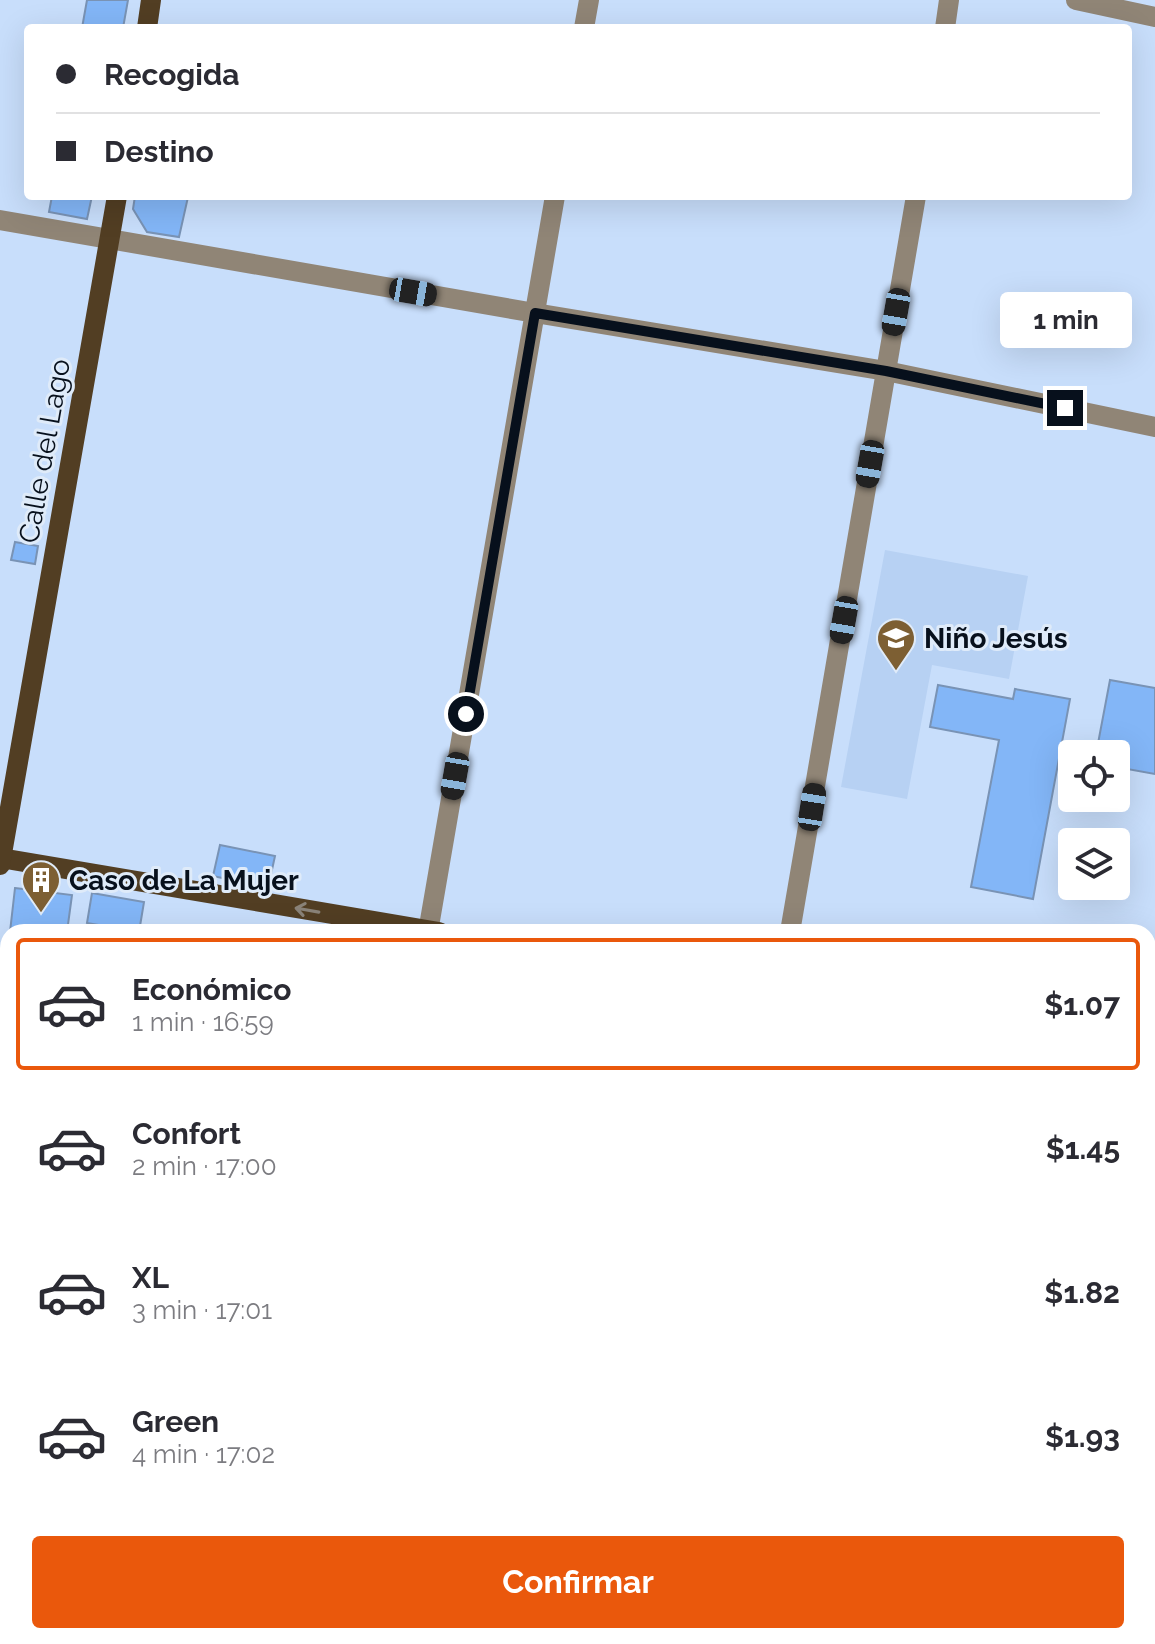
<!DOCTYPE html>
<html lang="es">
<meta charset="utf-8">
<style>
body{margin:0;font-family:Raleway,sans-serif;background:#f2f2f3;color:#2b2b33;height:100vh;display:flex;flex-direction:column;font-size:30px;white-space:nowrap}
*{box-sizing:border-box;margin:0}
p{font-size:26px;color:#7c7c81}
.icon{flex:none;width:44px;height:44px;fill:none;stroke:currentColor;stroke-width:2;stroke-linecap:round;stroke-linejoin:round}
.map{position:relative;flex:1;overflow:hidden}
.side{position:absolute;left:0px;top:924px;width:1156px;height:720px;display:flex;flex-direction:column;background:#fff;border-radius:24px 24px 0 0;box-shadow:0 8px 32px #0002}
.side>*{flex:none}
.guide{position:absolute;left:24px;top:24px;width:1108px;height:176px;border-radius:8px;box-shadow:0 8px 32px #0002;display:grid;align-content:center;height:176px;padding:0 32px;background:#fff}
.controls{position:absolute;left:1058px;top:740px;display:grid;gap:16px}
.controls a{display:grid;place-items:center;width:72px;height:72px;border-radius:8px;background:#fff;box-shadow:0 8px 32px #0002;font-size:40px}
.end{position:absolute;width:36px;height:36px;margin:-18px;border:10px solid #07101c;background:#fff;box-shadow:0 0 0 4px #fff}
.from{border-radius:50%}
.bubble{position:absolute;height:56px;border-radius:8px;background:#fff;box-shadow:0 8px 32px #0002;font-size:26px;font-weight:700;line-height:56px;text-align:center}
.car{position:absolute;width:24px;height:48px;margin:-24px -12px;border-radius:10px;box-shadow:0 0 6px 2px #0007;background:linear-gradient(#222 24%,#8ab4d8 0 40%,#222 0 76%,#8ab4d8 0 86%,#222 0)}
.guide b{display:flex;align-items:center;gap:28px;height:76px;font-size:30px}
.guide b+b{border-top:2px solid #e1e1e2}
.guide i{width:20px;height:20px;background:#2b2b33}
ul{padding:14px 0 0;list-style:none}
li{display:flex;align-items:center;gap:24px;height:132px;margin:0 16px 12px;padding:0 16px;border:4px solid transparent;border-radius:8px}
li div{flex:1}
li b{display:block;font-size:30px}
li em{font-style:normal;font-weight:700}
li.current{border-color:#ea580c}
li>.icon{width:72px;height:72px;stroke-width:1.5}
.cta{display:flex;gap:16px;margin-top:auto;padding:16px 32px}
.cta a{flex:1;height:92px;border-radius:8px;background:#ea580c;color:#fff;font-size:32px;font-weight:700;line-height:92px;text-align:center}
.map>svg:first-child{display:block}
.built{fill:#b7d1f3}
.building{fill:#83b6f7;stroke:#7993b5;stroke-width:2}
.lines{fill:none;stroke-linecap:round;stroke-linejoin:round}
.minor{stroke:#908576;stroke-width:20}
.major{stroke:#523e23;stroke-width:20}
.oneway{stroke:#8a8379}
.route{stroke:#07101c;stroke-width:10}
.labels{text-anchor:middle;stroke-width:6;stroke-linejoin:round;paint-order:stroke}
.street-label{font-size:28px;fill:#07101c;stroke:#dfebf9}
.poi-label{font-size:28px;font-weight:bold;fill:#07101c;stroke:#dfebf9;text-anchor:start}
</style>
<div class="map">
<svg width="1155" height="1644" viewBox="0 0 1155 1644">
<rect width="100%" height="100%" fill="#c8defb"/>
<path class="built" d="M885,550L1028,576L1009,679L932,665L907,799L841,787Z"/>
<g class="building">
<path d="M87,0H128L123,28H82Z"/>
<path d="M52,196H92L87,219L49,212Z"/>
<path d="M135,196L188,197L179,237L147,232L133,209Z"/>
<path d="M15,542L38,546L35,564L11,560Z"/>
<path d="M1110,680L1155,688V774L1116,767V754H1096Z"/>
<path d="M938,685L1013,699L1015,689L1070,699L1033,899L971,887L999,740L930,727Z"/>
<path d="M220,845L275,856L268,888L213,876Z"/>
<path d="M15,888L72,895L67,932H10Z"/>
<path d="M92,893L144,902L139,932L87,923Z"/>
<path d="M0,1300L8,1301V1358L0,1357Z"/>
<path d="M796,1636H858L856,1644H794Z"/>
</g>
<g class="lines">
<g class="minor">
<path d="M1076,0L1155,17"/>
<path d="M584,28L589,0"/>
<path d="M945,28L949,0"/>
<path d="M0,220L535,313L886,371L1155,427"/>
<path d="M428,932L555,196"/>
<path d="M790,932L916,196"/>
<path d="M1148,1077L1155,1078"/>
<path d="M1148,1202L1155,1169"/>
<path d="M1148,1473L1155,1474"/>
<path d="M17,1636L60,1644"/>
<path d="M306,1644L307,1636"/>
<path d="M655,1644L657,1636"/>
<path d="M1067,1644L1069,1636"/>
</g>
<g class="major">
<path d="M147,28L151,0"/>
<path d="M1,858L439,932"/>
<path d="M0,865L117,196"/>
<path d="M0,1270L8,1272"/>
<path d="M884,1644L886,1636"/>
</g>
</g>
<defs><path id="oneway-shaft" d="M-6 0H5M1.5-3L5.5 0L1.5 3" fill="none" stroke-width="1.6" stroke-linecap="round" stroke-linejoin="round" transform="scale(2)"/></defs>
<use class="oneway" href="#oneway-shaft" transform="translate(307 910) rotate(-170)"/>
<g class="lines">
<path class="route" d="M466,714L535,313L886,371L1065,408"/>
</g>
<defs>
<symbol id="school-pin" viewBox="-11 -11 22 30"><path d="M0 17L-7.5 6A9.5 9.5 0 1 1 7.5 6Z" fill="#7d5f33" stroke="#dfebf9"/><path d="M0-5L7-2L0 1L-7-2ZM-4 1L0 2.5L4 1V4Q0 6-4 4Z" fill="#fff"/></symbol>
<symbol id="building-pin" viewBox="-11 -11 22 30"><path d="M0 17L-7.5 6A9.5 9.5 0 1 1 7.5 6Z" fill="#7d5f33" stroke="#dfebf9"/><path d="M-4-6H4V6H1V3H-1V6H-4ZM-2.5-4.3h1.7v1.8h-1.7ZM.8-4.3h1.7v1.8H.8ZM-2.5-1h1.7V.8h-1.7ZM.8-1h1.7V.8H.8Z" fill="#fff"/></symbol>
</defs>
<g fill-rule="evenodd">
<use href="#school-pin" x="874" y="616" width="44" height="60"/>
<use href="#building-pin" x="19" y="858" width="44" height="60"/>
</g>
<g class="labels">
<g class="street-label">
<text transform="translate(44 451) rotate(-80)" y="10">Calle del Lago</text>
</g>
<g class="poi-label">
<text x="924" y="648">Niño Jesús</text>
<text x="69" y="890">Caso de La Mujer</text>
</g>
</g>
</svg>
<div class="controls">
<a><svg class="icon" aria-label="locate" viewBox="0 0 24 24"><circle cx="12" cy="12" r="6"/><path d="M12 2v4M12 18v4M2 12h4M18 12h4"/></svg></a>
<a><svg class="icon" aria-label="layers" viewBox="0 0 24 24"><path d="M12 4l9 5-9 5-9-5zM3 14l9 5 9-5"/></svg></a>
</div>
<i class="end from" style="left:466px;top:714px"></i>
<i class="end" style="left:1065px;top:408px"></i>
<div class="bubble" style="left:1000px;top:292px;width:132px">1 min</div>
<i class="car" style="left:413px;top:292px;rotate:100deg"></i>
<i class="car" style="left:896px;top:312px;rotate:190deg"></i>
<i class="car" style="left:870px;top:464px;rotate:190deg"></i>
<i class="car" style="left:844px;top:620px;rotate:190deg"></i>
<i class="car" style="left:455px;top:776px;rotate:190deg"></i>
<i class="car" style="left:812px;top:807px;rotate:9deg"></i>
<div class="guide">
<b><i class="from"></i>Recogida</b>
<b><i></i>Destino</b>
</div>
<section class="side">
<ul>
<li class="current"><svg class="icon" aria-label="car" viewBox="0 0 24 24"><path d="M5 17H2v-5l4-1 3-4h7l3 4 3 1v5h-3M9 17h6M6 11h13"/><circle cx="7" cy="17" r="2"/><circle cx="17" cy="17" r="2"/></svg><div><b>Económico</b><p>1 min · 16:59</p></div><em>$1.07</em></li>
<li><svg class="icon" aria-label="car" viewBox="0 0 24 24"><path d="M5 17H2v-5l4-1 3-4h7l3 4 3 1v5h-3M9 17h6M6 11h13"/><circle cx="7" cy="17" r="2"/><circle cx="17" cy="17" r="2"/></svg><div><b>Confort</b><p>2 min · 17:00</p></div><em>$1.45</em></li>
<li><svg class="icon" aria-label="car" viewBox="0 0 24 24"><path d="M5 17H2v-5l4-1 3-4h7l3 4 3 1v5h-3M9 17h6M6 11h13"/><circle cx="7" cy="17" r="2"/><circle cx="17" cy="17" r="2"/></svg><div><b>XL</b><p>3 min · 17:01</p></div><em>$1.82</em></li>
<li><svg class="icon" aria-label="car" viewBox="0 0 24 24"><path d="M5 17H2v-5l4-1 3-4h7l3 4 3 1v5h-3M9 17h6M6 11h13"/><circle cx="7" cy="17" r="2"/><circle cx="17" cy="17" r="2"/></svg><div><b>Green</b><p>4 min · 17:02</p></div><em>$1.93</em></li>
</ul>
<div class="cta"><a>Confirmar</a></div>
</section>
</div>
